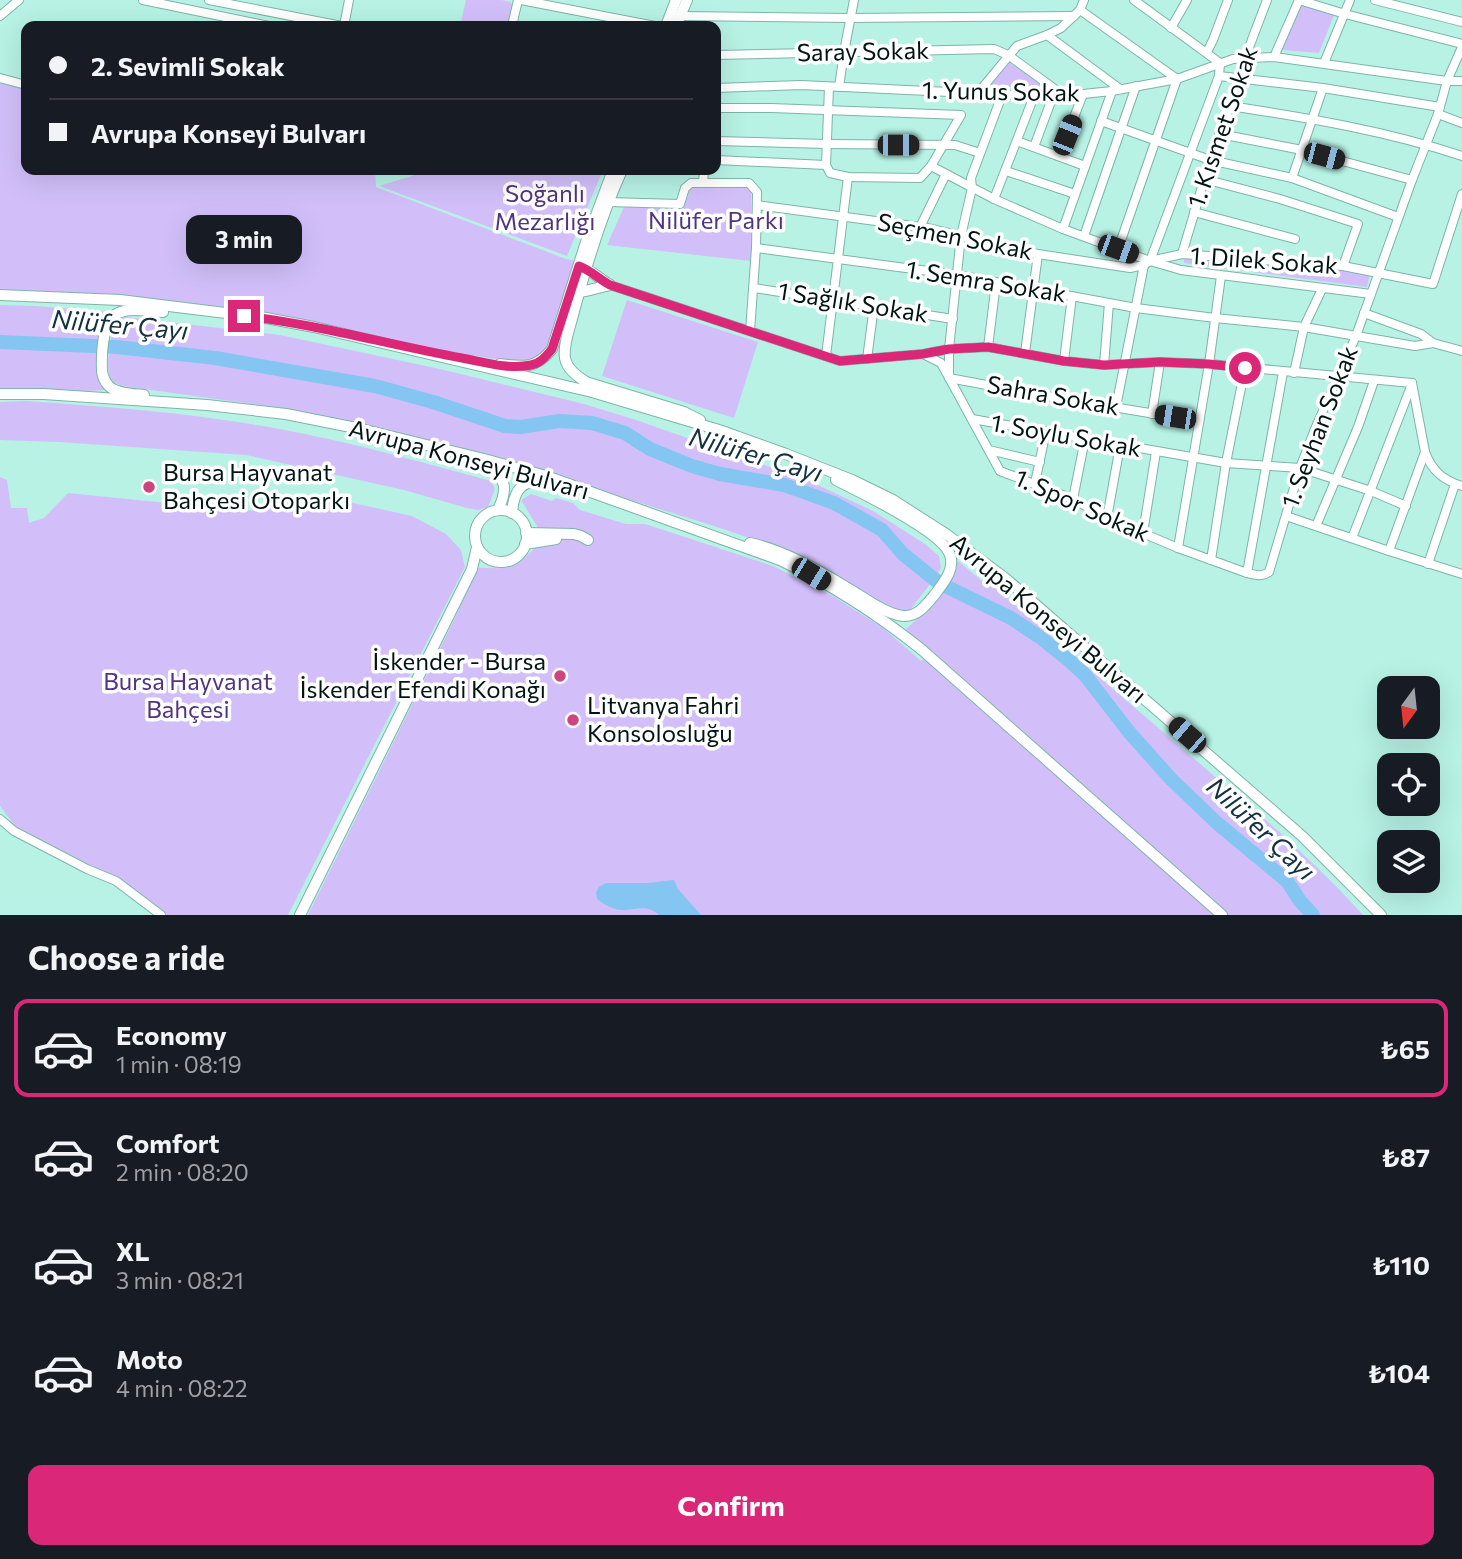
<!DOCTYPE html>
<meta charset="utf-8">
<style>
body{margin:0;font-family:Commissioner,sans-serif;background:#242831;color:#f1f3f6;height:100vh;display:flex;flex-direction:column;font-size:26px;white-space:nowrap}
*{box-sizing:border-box;margin:0}
p{font-size:23px;color:#9ea1a6}
.icon{flex:none;width:38px;height:38px;fill:none;stroke:currentColor;stroke-width:2;stroke-linecap:round;stroke-linejoin:round}
.map{position:relative;height:915px;overflow:hidden}
.details{display:flex;flex-direction:column;background:#171b24;flex:1}
.details>*{flex:none}
.guide{position:absolute;left:21px;top:21px;width:700px;height:154px;border-radius:14px;box-shadow:0 7px 28px #0002;display:grid;align-content:center;height:154px;padding:0 28px;background:#171b24}
.needle{width:46px;rotate:195deg}
.buttons{position:absolute;left:1377px;top:676px;display:grid;gap:14px}
.buttons a{display:grid;place-items:center;width:63px;height:63px;border-radius:14px;background:#171b24;box-shadow:0 7px 28px #0002;font-size:35px}
.end{position:absolute;width:32px;height:32px;margin:-16px;border:9px solid #db2777;background:#fff;box-shadow:0 0 0 4px #fff}
.from{border-radius:50%}
.bubble{position:absolute;height:49px;border-radius:14px;background:#171b24;box-shadow:0 7px 28px #0002;font-size:23px;font-weight:700;line-height:49px;text-align:center}
.car{position:absolute;width:21px;height:42px;margin:-21px -10px;border-radius:9px;box-shadow:0 0 5px 2px #0007;background:linear-gradient(#222 24%,#8ab4d8 0 40%,#222 0 76%,#8ab4d8 0 86%,#222 0)}
.guide b{display:flex;align-items:center;gap:24px;height:66px;font-size:26px}
.guide b+b{border-top:2px solid #363941}
.guide i{width:18px;height:18px;background:#f1f3f6}
ul{padding:0;list-style:none}
li{display:flex;align-items:center;gap:21px;height:98px;margin:0 14px 10px;padding:0 14px;border:4px solid transparent;border-radius:14px}
li div{flex:1}
li b{display:block;font-size:26px}
li em{font-style:normal;font-weight:700}
li.on{border-color:#db2777}
li>.icon{width:63px;height:63px;stroke-width:1.5}
h2{padding:0 28px;font-size:32px;line-height:84px}
.cta{display:flex;gap:14px;margin-top:auto;padding:14px 28px}
.cta a{flex:1;height:80px;border-radius:14px;background:#db2777;color:#fff;font-size:28px;font-weight:700;line-height:80px;text-align:center}
.map>svg:first-child{display:block}
.green{fill:#d2bffa}
.water{fill:#84c5f2}
.lines{fill:none;stroke-linecap:round;stroke-linejoin:round}
.river{stroke:#84c5f2;stroke-width:14}
.minor-casing{stroke:#7cb5a9;stroke-width:10}
.major-casing{stroke:#7cb5a9;stroke-width:12}
.minor{stroke:#fff;stroke-width:8}
.major{stroke:#fff;stroke-width:10}
.route{stroke:#db2777;stroke-width:9}
.poi-dot{fill:#ce447c;stroke:#fff;stroke-width:2.5}
.labels{text-anchor:middle;stroke-width:7;stroke-linejoin:round;paint-order:stroke}
.street-label{font-size:24px;fill:#001511;stroke:#fff}
.park-label{font-size:24px;fill:#51337e;stroke:#fff}
.poi-label{font-size:24px;fill:#001511;stroke:#fff;text-anchor:start}
.water-label{font-size:26px;font-style:italic;fill:#133042;stroke:#fff}
</style>
<div class="map">
<svg width="1462" height="915" viewBox="0 0 1462 915">
<rect width="100%" height="100%" fill="#b7f2e5"/>
<g class="green">
<path d="M466,0H502L511,2L512,5L508,26H460Z"/>
<path d="M1301,4L1334,15L1319,53L1282,50Z"/>
<path d="M1007,61L1048,89L988,86Z"/>
<path d="M0,81L26,87V170H375L376,187L566,259L577,261L548,351L534,360L514,362L417,346L339,328L140,299L39,292L0,291Z"/>
<path d="M431,170H603L567,256L379,186Z"/>
<path d="M701,184L745,186L751,191V261L607,245L624,207L683,209L690,190Z"/>
<path d="M1189,258L1314,266L1370,273L1367,287L1184,263V260Z"/>
<path d="M627,300L758,342L734,418L602,376Z"/>
<path d="M0,305L36,306L109,312L102,325L97,365L98,378L105,390L88,391L0,388Z"/>
<path d="M125,317L280,335L440,369L584,404L636,420L807,480L873,511L925,544L939,556L941,568L937,575L910,610L901,614L893,613L874,598L838,577L761,542L714,526L547,474L414,439L289,409L129,387C124,386 116,384 112,381C104,372 111,334 115,323Z"/>
<path d="M26,401C115,407 203,414 290,431C358,444 425,463 491,481L495,489L488,507L478,510L467,508L404,490L246,455L59,442L0,440V402Z"/>
<path d="M0,477L7,480L11,508H27L29,523L44,518L68,493L227,509L262,511L284,494L305,496L312,494L412,516L446,534L461,550L465,567L288,915H167L115,878L15,826L0,806Z"/>
<path d="M531,494L552,501L556,498L573,503L580,510L626,524H645L773,566L833,596L883,628L921,661L924,659L1215,915H308L454,620L477,568C490,567 505,571 517,564C526,559 530,551 538,546L537,526L521,500Z"/>
<path d="M958,561L988,586L991,584L1285,837L1334,884L1363,915H1227L906,629L929,608Z"/>
</g>
<path class="water" d="M674,880L678,889L701,915H659C648,905 638,909 625,910C615,911 605,905 597,899L596,893L599,887L606,883H647Z"/>
<g class="lines">
<path class="river" d="M0,342L117,347L215,358L375,386L433,402L505,426L521,427L559,421L592,423L625,433L650,449L692,466L720,474L784,485L834,503L882,530L903,554L939,583L1011,618L1041,638L1071,662L1085,675L1129,732L1171,779L1217,823L1287,881L1300,901L1313,915"/>
<defs>
<g id="minor">
<path d="M143,0L269,26"/>
<path d="M209,0L342,26"/>
<path d="M521,0L655,26"/>
<path d="M1134,0L1220,63L1219,76L1150,261"/>
<path d="M1299,0L1345,14L1462,44"/>
<path d="M1375,0L1462,22"/>
<path d="M1080,10L1177,79L1118,249"/>
<path d="M0,16L19,0"/>
<path d="M680,16L850,18L1074,16"/>
<path d="M344,26L349,0"/>
<path d="M512,26L518,0"/>
<path d="M1171,28L1187,0"/>
<path d="M1047,35L1120,89"/>
<path d="M1207,52L1213,40L1228,0"/>
<path d="M716,55L994,49L1008,55L1063,95"/>
<path d="M1274,57L1299,0"/>
<path d="M1324,63L1350,0"/>
<path d="M1219,76L1323,88L1440,107"/>
<path d="M0,78L26,85"/>
<path d="M839,87L844,52L854,0"/>
<path d="M716,88L801,85L1034,96L1083,94L1112,91L1177,79L1233,59L1274,57L1447,81H1462"/>
<path d="M978,93L1017,46L1047,35L1061,28L1080,10L1084,0"/>
<path d="M1002,95L971,178L972,188L961,236L949,349V378L1040,395L1198,421"/>
<path d="M1230,106C1309,118 1387,131 1462,156"/>
<path d="M716,108H771L961,115L931,166L920,178L848,177L830,173L826,165L716,160"/>
<path d="M1438,114L1462,123"/>
<path d="M1101,121L1210,160L1292,178L1398,217"/>
<path d="M1220,134L1302,150L1412,180"/>
<path d="M716,141L827,144L955,145L980,153"/>
<path d="M1017,141L1085,166"/>
<path d="M1034,147L1053,96"/>
<path d="M1059,156L1083,94"/>
<path d="M826,165L829,87"/>
<path d="M931,166L994,199L1063,229L1150,261L1181,270L1371,294"/>
<path d="M1006,171L1075,194"/>
<path d="M1292,178L1323,88"/>
<path d="M1204,179L1280,199L1358,224L1343,266"/>
<path d="M703,182L704,170"/>
<path d="M994,199L1034,96"/>
<path d="M608,202L680,204L685,188L691,183H749L757,192L756,248L750,331"/>
<path d="M757,205L928,228L1038,254L1130,268L1144,265L1150,261L1182,254L1343,266L1433,284L1462,194"/>
<path d="M1194,212L1295,239"/>
<path d="M920,227L946,174"/>
<path d="M1063,229L1112,91"/>
<path d="M1084,236L1136,86"/>
<path d="M756,248L958,275L1136,308L1215,318L1304,327L1415,346L1433,343"/>
<path d="M1182,254L1210,160L1230,106L1245,58L1267,0"/>
<path d="M610,285L840,361L923,354L949,349L988,347L1064,361L1104,365L1160,362L1209,364L1412,383"/>
<path d="M754,288L953,319"/>
<path d="M1364,313L1421,334L1433,343L1462,351"/>
<path d="M988,347L996,283"/>
<path d="M1025,353L1038,254"/>
<path d="M923,354L941,363L1000,471L1073,499L1107,518L1178,548L1247,573C1256,575 1262,577 1269,572L1300,468L1315,429L1356,336L1412,180L1438,114L1447,81L1462,47"/>
<path d="M826,356L848,177"/>
<path d="M867,359L874,306"/>
<path d="M1064,361L1072,296"/>
<path d="M1104,365L1109,303"/>
<path d="M1294,373L1304,327L1322,289"/>
<path d="M1116,407L1144,265"/>
<path d="M1152,414L1160,362"/>
<path d="M972,419L1226,463L1300,468L1371,491L1406,506"/>
<path d="M989,450L1040,462"/>
<path d="M1425,452C1432,471 1443,480 1462,486"/>
<path d="M1035,483L1046,431"/>
<path d="M1073,499L1085,439"/>
<path d="M1286,516L1389,551L1462,574"/>
<path d="M1107,518L1120,446"/>
<path d="M1316,526L1358,427L1374,381"/>
<path d="M1143,533L1156,452"/>
<path d="M1352,538L1412,384"/>
<path d="M1178,548L1209,364L1221,276"/>
<path d="M1389,551L1425,452L1412,383"/>
<path d="M1211,560L1226,463L1245,368"/>
<path d="M1428,564L1455,484"/>
<path d="M1247,573L1283,372"/>
<path d="M0,819L14,831L87,869L116,881L161,915"/>
</g>
<g id="major">
<path d="M666,26L676,0"/>
<path d="M676,26L687,0"/>
<path d="M622,170C601,216 586,266 573,315C570,328 563,344 565,358C567,369 577,376 586,382L684,412L700,420"/>
<path d="M581,267C590,269 601,280 610,285"/>
<path d="M577,292C587,292 599,287 610,285"/>
<path d="M0,295L120,300L266,318L314,327L592,392L719,430L786,454L852,480L893,500L946,534L1005,578L1302,836L1381,915"/>
<path d="M500,364C523,367 536,369 552,349L586,242L613,170"/>
<path d="M0,394H44L207,405L286,414L361,429L484,459L546,476L780,560C831,584 877,614 921,649L1222,915"/>
<path d="M144,395C134,394 115,394 108,385C100,376 102,365 102,354C105,305 121,308 163,312"/>
<path d="M487,462C505,479 509,487 498,510"/>
<circle cx="501" cy="536" r="26"/>
<path d="M512,513C514,487 522,483 545,477"/>
<path d="M526,533L574,534L581,536L588,540"/>
<path d="M750,543C783,550 817,569 846,587C862,596 885,614 903,616C918,617 927,604 936,593C944,582 955,569 950,555C943,532 860,492 836,480"/>
<path d="M525,544L556,539"/>
<path d="M300,915L472,569L477,547"/>
</g>
</defs>
<use href="#minor" class="minor-casing"/>
<use href="#major" class="major-casing"/>
<use href="#minor" class="minor"/>
<use href="#major" class="major"/>
</g>
<g class="lines">
<path class="route" d="M244,316C317,324 389,345 462,358C483,362 509,370 531,365C541,363 546,356 552,349L579,266C590,270 599,279 610,285L840,361L923,354L949,349L988,347L1064,361L1104,365L1160,362L1209,364L1245,368"/>
</g>
<g class="poi-dot">
<circle cx="149" cy="487" r="7"/>
<circle cx="560" cy="676" r="7"/>
<circle cx="573" cy="720" r="7"/>
</g>
<g class="labels">
<g class="street-label">
<text transform="translate(863 52) rotate(-1)" y="8">Saray Sokak</text>
<text transform="translate(1001 92) rotate(1)" y="8">1. Yunus Sokak</text>
<text transform="translate(1223 127) rotate(-71)" y="8">1. Kısmet Sokak</text>
<text transform="translate(955 237) rotate(11)" y="8">Seçmen Sokak</text>
<text transform="translate(1264 261) rotate(4)" y="8">1. Dilek Sokak</text>
<text transform="translate(986 282) rotate(9)" y="8">1. Semra Sokak</text>
<text transform="translate(853 303) rotate(9)" y="8">1 Sağlık Sokak</text>
<text transform="translate(1053 396) rotate(10)" y="8">Sahra Sokak</text>
<text transform="translate(1320 427) rotate(-69)" y="8">1. Seyhan Sokak</text>
<text transform="translate(1066 436) rotate(10)" y="8">1. Soylu Sokak</text>
<text transform="translate(469 460) rotate(15)" y="8">Avrupa Konseyi Bulvarı</text>
<text transform="translate(1082 506) rotate(24)" y="8">1. Spor Sokak</text>
<text transform="translate(1048 619) rotate(40)" y="8">Avrupa Konseyi Bulvarı</text>
</g>
<g class="park-label">
<text x="545" y="202">Soğanlı<tspan x="545" dy="28">Mezarlığı</tspan></text>
<text x="716" y="229">Nilüfer Parkı</text>
<text x="188" y="690">Bursa Hayvanat<tspan x="188" dy="28">Bahçesi</tspan></text>
</g>
<g class="poi-label">
<text x="163" y="481">Bursa Hayvanat<tspan x="163" dy="28">Bahçesi Otoparkı</tspan></text>
<text x="546" y="670" text-anchor="end">İskender - Bursa<tspan x="546" dy="28">İskender Efendi Konağı</tspan></text>
<text x="587" y="714">Litvanya Fahri<tspan x="587" dy="28">Konsolosluğu</tspan></text>
</g>
<g class="water-label">
<text transform="translate(120 325) rotate(5)" y="9">Nilüfer Çayı</text>
<text transform="translate(756 455) rotate(16)" y="9">Nilüfer Çayı</text>
<text transform="translate(1261 829) rotate(43)" y="9">Nilüfer Çayı</text>
</g>
</g>
</svg>
<div class="buttons">
<a><svg class="needle" viewBox="-14 -14 28 28"><path d="M0-13l5 13h-10z" fill="#e53935"/><path d="M0 13l5-13h-10z" fill="#9ea1a6"/></svg></a>
<a><svg class="icon" aria-label="locate" viewBox="0 0 24 24"><circle cx="12" cy="12" r="6"/><path d="M12 2v4M12 18v4M2 12h4M18 12h4"/></svg></a>
<a><svg class="icon" aria-label="layers" viewBox="0 0 24 24"><path d="M12 4l9 5-9 5-9-5zM3 14l9 5 9-5"/></svg></a>
</div>
<i class="end from" style="left:1245px;top:368px"></i>
<i class="end" style="left:244px;top:316px"></i>
<div class="bubble" style="left:186px;top:215px;width:116px">3 min</div>
<i class="car" style="left:1067px;top:135px;rotate:22deg"></i>
<i class="car" style="left:898px;top:145px;rotate:90deg"></i>
<i class="car" style="left:1324px;top:156px;rotate:105deg"></i>
<i class="car" style="left:1118px;top:249px;rotate:110deg"></i>
<i class="car" style="left:1175px;top:417px;rotate:279deg"></i>
<i class="car" style="left:811px;top:574px;rotate:121deg"></i>
<i class="car" style="left:1187px;top:735px;rotate:311deg"></i>
<div class="guide">
<b><i class="from"></i>2. Sevimli Sokak</b>
<b><i></i>Avrupa Konseyi Bulvarı</b>
</div>
</div>
<section class="details">
<h2>Choose a ride</h2>
<ul>
<li class="on"><svg class="icon" aria-label="car" viewBox="0 0 24 24"><path d="M5 17H2v-5l4-1 3-4h7l3 4 3 1v5h-3M9 17h6M6 11h13"/><circle cx="7" cy="17" r="2"/><circle cx="17" cy="17" r="2"/></svg><div><b>Economy</b><p>1 min · 08:19</p></div><em>₺65</em></li>
<li><svg class="icon" aria-label="car" viewBox="0 0 24 24"><path d="M5 17H2v-5l4-1 3-4h7l3 4 3 1v5h-3M9 17h6M6 11h13"/><circle cx="7" cy="17" r="2"/><circle cx="17" cy="17" r="2"/></svg><div><b>Comfort</b><p>2 min · 08:20</p></div><em>₺87</em></li>
<li><svg class="icon" aria-label="car" viewBox="0 0 24 24"><path d="M5 17H2v-5l4-1 3-4h7l3 4 3 1v5h-3M9 17h6M6 11h13"/><circle cx="7" cy="17" r="2"/><circle cx="17" cy="17" r="2"/></svg><div><b>XL</b><p>3 min · 08:21</p></div><em>₺110</em></li>
<li><svg class="icon" aria-label="car" viewBox="0 0 24 24"><path d="M5 17H2v-5l4-1 3-4h7l3 4 3 1v5h-3M9 17h6M6 11h13"/><circle cx="7" cy="17" r="2"/><circle cx="17" cy="17" r="2"/></svg><div><b>Moto</b><p>4 min · 08:22</p></div><em>₺104</em></li>
</ul>
<div class="cta"><a>Confirm</a></div>
</section>
